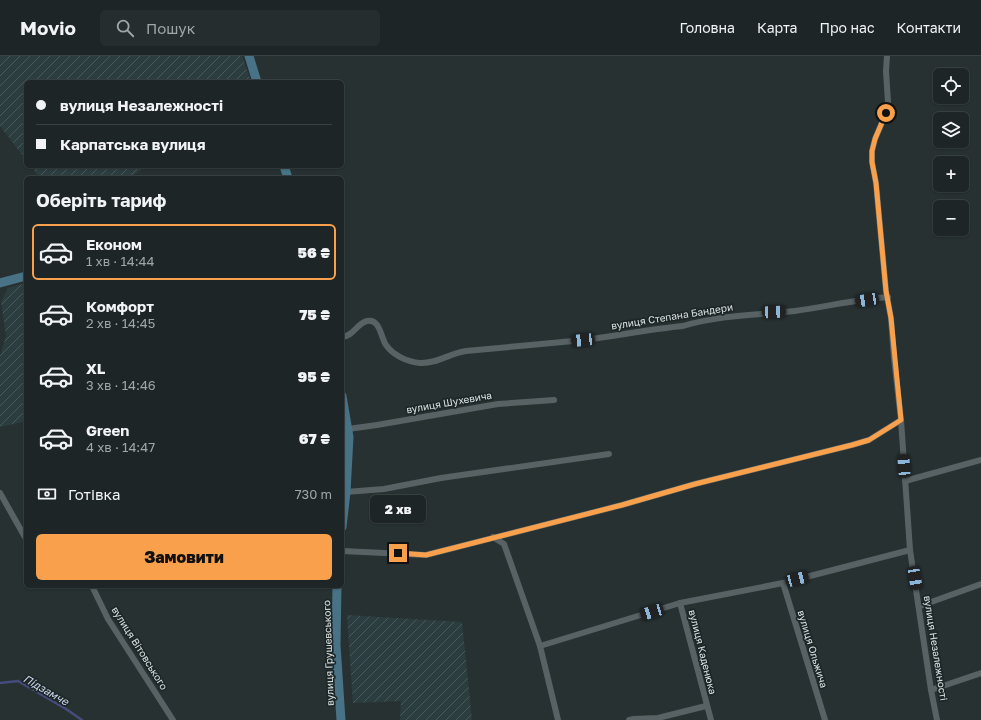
<!DOCTYPE html>
<html lang="uk">
<meta charset="utf-8">
<style>
body{margin:0;font-family:"Golos Text",sans-serif;background:#252d2e;color:#f1f3f6;height:100vh;display:flex;flex-direction:column;font-size:15px;white-space:nowrap}
*{box-sizing:border-box;margin:0}
p{font-size:13px;color:#a0a5a7}
.icon{flex:none;width:22px;height:22px;fill:none;stroke:currentColor;stroke-width:2;stroke-linecap:round;stroke-linejoin:round}
.map{position:relative;flex:1;overflow:hidden}
.drawer{position:absolute;left:24px;top:120px;width:320px;height:412px;display:flex;flex-direction:column;background:#1d2526;border-radius:6px;box-shadow:0 1px 3px #0004,0 0 0 1px #3b4243}
.drawer>*{flex:none}
.hud{position:absolute;left:24px;top:24px;width:320px;height:88px;border-radius:6px;box-shadow:0 1px 3px #0004,0 0 0 1px #3b4243;display:grid;align-content:center;height:88px;padding:0 12px;background:#1d2526}
.controls{position:absolute;left:933px;top:12px;display:grid;gap:8px}
.controls a{display:grid;place-items:center;width:36px;height:36px;border-radius:6px;background:#1d2526;box-shadow:0 1px 3px #0004,0 0 0 1px #3b4243;font-size:20px}
.end{position:absolute;width:18px;height:18px;margin:-9px;border:5px solid #f9a04c;background:#111;box-shadow:0 0 0 2px #111}
.from{border-radius:50%}
.bubble{position:absolute;height:28px;border-radius:6px;background:#1d2526;box-shadow:0 1px 3px #0004,0 0 0 1px #3b4243;font-size:13px;font-weight:800;line-height:28px;text-align:center}
.car{position:absolute;width:12px;height:24px;margin:-12px -6px;border-radius:5px;box-shadow:0 0 3px 1px #0007;background:linear-gradient(#222 24%,#8ab4d8 0 40%,#222 0 76%,#8ab4d8 0 86%,#222 0)}
.hud b{display:flex;align-items:center;gap:14px;height:38px;font-size:15px}
.hud b+b{border-top:1px solid #3b4243}
.hud i{width:10px;height:10px;background:#f1f3f6}
ul{padding:0;list-style:none}
li{display:flex;align-items:center;gap:12px;height:56px;margin:0 8px 6px;padding:0 4px;border:2px solid transparent;border-radius:6px}
li div{flex:1}
li b{display:block;font-size:15px}
li em{font-style:normal;font-weight:800}
li.on{border-color:#f9a04c}
li>.icon{width:36px;height:36px;stroke-width:1.5}
h2{padding:0 12px;font-size:18px;line-height:48px}
.pay{display:flex;align-items:center;gap:10px;height:44px;padding:0 12px;font-size:15px}
.pay p{margin-inline-start:auto}
.cta{display:flex;gap:8px;margin-top:auto;padding:8px 12px}
.cta a{flex:1;height:46px;border-radius:6px;background:#f9a04c;color:#111;font-size:16px;font-weight:800;line-height:46px;text-align:center}
header{display:flex;align-items:center;gap:24px;box-sizing:border-box;height:56px;padding:0 20px;background:#1d2526;border-bottom:1px solid #3b4243}
header strong{font-size:19px}
nav{display:flex;gap:22px;margin-inline-start:auto;font-size:14px}
.search{width:280px;height:36px;background:#252d2e;display:flex;align-items:center;gap:10px;box-sizing:border-box;padding:0 14px;border-radius:6px;color:#a0a5a7;font-size:15px}
.map>svg:first-child{display:block}
.industrial{fill:url(#industrial-furrows)}
.lines{fill:none;stroke-linecap:round;stroke-linejoin:round}
.stream{stroke:#454c7d;stroke-width:2.5}
.street{stroke:#586264;stroke-width:6}
.secondary{stroke:#487286;stroke-width:9}
.route{stroke:#f9a04c;stroke-width:5}
.labels{text-anchor:middle;stroke-width:3.5;stroke-linejoin:round;paint-order:stroke}
.street-label{font-size:10px;fill:#dce2e3;stroke:#1d2728}
.water-label{font-size:11px;font-style:italic;fill:#ccd6eb;stroke:#1d2728}
</style>
<header>
<strong>Movio</strong>
<div class="search"><svg class="icon" aria-label="search" viewBox="0 0 24 24"><circle cx="10" cy="10" r="6"/><path d="M15 15l6 6"/></svg>Пошук</div>
<nav><a>Головна</a><a>Карта</a><a>Про нас</a><a>Контакти</a></nav>
</header>
<div class="map">
<svg width="981" height="664" viewBox="0 0 981 664">
<defs>
<pattern id="industrial-furrows" width="10" height="10" patternUnits="userSpaceOnUse"><rect width="10" height="10" fill="#2c3d40"/><path d="M-1 1l2-2M0 10L10 0M9 11l2-2" fill="none" stroke="#4a595b"/></pattern>
</defs>
<rect width="100%" height="100%" fill="#273132"/>
<g class="industrial">
<path d="M0,0H242L251,26H26V104L0,70Z"/>
<path d="M31,110H146L130,122H40Z"/>
<path d="M26,227V365L0,371V300L6,280L1,246L8,232Z"/>
<path d="M347,559L462,566L472,664H400L401,645L353,647Z"/>
</g>
<g class="lines">
<path class="stream" d="M0,627L18,625L66,653L82,664"/>
<g class="street">
<path d="M887,0L886,15L888,46L886,57L875,83L872,95V106L876,127L886,235L891,262L894,302L901,364L910,494L931,634L937,664"/>
<path d="M342,281C354,280 357,267 367,265C380,262 381,282 386,289C393,299 407,306 420,307C437,308 450,297 466,295C505,291 545,288 584,284C617,280 650,273 683,270C719,259 758,259 795,255C826,251 857,243 888,241"/>
<path d="M348,373L377,369L498,348L554,344"/>
<path d="M905,425L981,404"/>
<path d="M346,436L384,433L441,422L609,398"/>
<path d="M0,437L26,483"/>
<path d="M493,481L504,488L540,590L558,664"/>
<path d="M342,495L426,499L622,449L695,428L852,389L869,384L901,364"/>
<path d="M783,527L825,664"/>
<path d="M92,530L108,563L173,664"/>
<path d="M680,547L711,664"/>
<path d="M920,550L981,528"/>
<path d="M540,590L680,547L783,527L910,494"/>
<path d="M931,634L981,617"/>
<path d="M629,664L634,663L658,662L706,650"/>
</g>
<g class="secondary">
<path d="M249,0L257,26"/>
<path d="M284,110L288,122"/>
<path d="M0,227L26,220"/>
<path d="M342,340L349,381L346,436L342,471"/>
<path d="M337,530L336,589L341,664"/>
</g>
</g>
<g class="lines">
<path class="route" d="M398,497L426,499L622,449L695,428L852,389L869,384L901,364L891,262L886,235L876,127L872,106V95L875,83L886,57"/>
</g>
<g class="labels">
<g class="street-label">
<text transform="translate(672 260) rotate(-9)" y="4">вулиця Степана Бандери</text>
<text transform="translate(449 346) rotate(-10)" y="4">вулиця Шухевича</text>
<text transform="translate(140 592) rotate(58)" y="4">вулиця Вітовського</text>
<text transform="translate(936 592) rotate(81)" y="4">вулиця Незалежності</text>
<text transform="translate(813 593) rotate(73)" y="4">вулиця Ольжича</text>
<text transform="translate(703 596) rotate(76)" y="4">вулиця Каденюка</text>
<text transform="translate(328 597) rotate(-92)" y="4">вулиця Грушевського</text>
</g>
<g class="water-label">
<text transform="translate(46 634) rotate(30)" y="4">Підзамче</text>
</g>
</g>
</svg>
<div class="controls">
<a><svg class="icon" aria-label="locate" viewBox="0 0 24 24"><circle cx="12" cy="12" r="6"/><path d="M12 2v4M12 18v4M2 12h4M18 12h4"/></svg></a>
<a><svg class="icon" aria-label="layers" viewBox="0 0 24 24"><path d="M12 4l9 5-9 5-9-5zM3 14l9 5 9-5"/></svg></a>
<a>+</a>
<a>−</a>
</div>
<i class="end from" style="left:886px;top:57px"></i>
<i class="end" style="left:398px;top:497px"></i>
<div class="bubble" style="left:370px;top:439px;width:56px">2 хв</div>
<i class="car" style="left:867px;top:244px;rotate:261deg"></i>
<i class="car" style="left:774px;top:256px;rotate:88deg"></i>
<i class="car" style="left:583px;top:284px;rotate:264deg"></i>
<i class="car" style="left:904px;top:410px;rotate:356deg"></i>
<i class="car" style="left:915px;top:522px;rotate:171deg"></i>
<i class="car" style="left:797px;top:523px;rotate:75deg"></i>
<i class="car" style="left:652px;top:556px;rotate:253deg"></i>
<div class="hud">
<b><i class="from"></i>вулиця Незалежності</b>
<b><i></i>Карпатська вулиця</b>
</div>
<section class="drawer">
<h2>Оберіть тариф</h2>
<ul>
<li class="on"><svg class="icon" aria-label="car" viewBox="0 0 24 24"><path d="M5 17H2v-5l4-1 3-4h7l3 4 3 1v5h-3M9 17h6M6 11h13"/><circle cx="7" cy="17" r="2"/><circle cx="17" cy="17" r="2"/></svg><div><b>Економ</b><p>1 хв · 14:44</p></div><em>56 ₴</em></li>
<li><svg class="icon" aria-label="car" viewBox="0 0 24 24"><path d="M5 17H2v-5l4-1 3-4h7l3 4 3 1v5h-3M9 17h6M6 11h13"/><circle cx="7" cy="17" r="2"/><circle cx="17" cy="17" r="2"/></svg><div><b>Комфорт</b><p>2 хв · 14:45</p></div><em>75 ₴</em></li>
<li><svg class="icon" aria-label="car" viewBox="0 0 24 24"><path d="M5 17H2v-5l4-1 3-4h7l3 4 3 1v5h-3M9 17h6M6 11h13"/><circle cx="7" cy="17" r="2"/><circle cx="17" cy="17" r="2"/></svg><div><b>XL</b><p>3 хв · 14:46</p></div><em>95 ₴</em></li>
<li><svg class="icon" aria-label="car" viewBox="0 0 24 24"><path d="M5 17H2v-5l4-1 3-4h7l3 4 3 1v5h-3M9 17h6M6 11h13"/><circle cx="7" cy="17" r="2"/><circle cx="17" cy="17" r="2"/></svg><div><b>Green</b><p>4 хв · 14:47</p></div><em>67 ₴</em></li>
</ul>
<div class="pay"><svg class="icon" aria-label="cash" viewBox="0 0 24 24"><path d="M3 7h18v10H3z"/><circle cx="12" cy="12" r="2"/></svg>Готівка<p>730 m</p></div>
<div class="cta"><a>Замовити</a></div>
</section>
</div>
